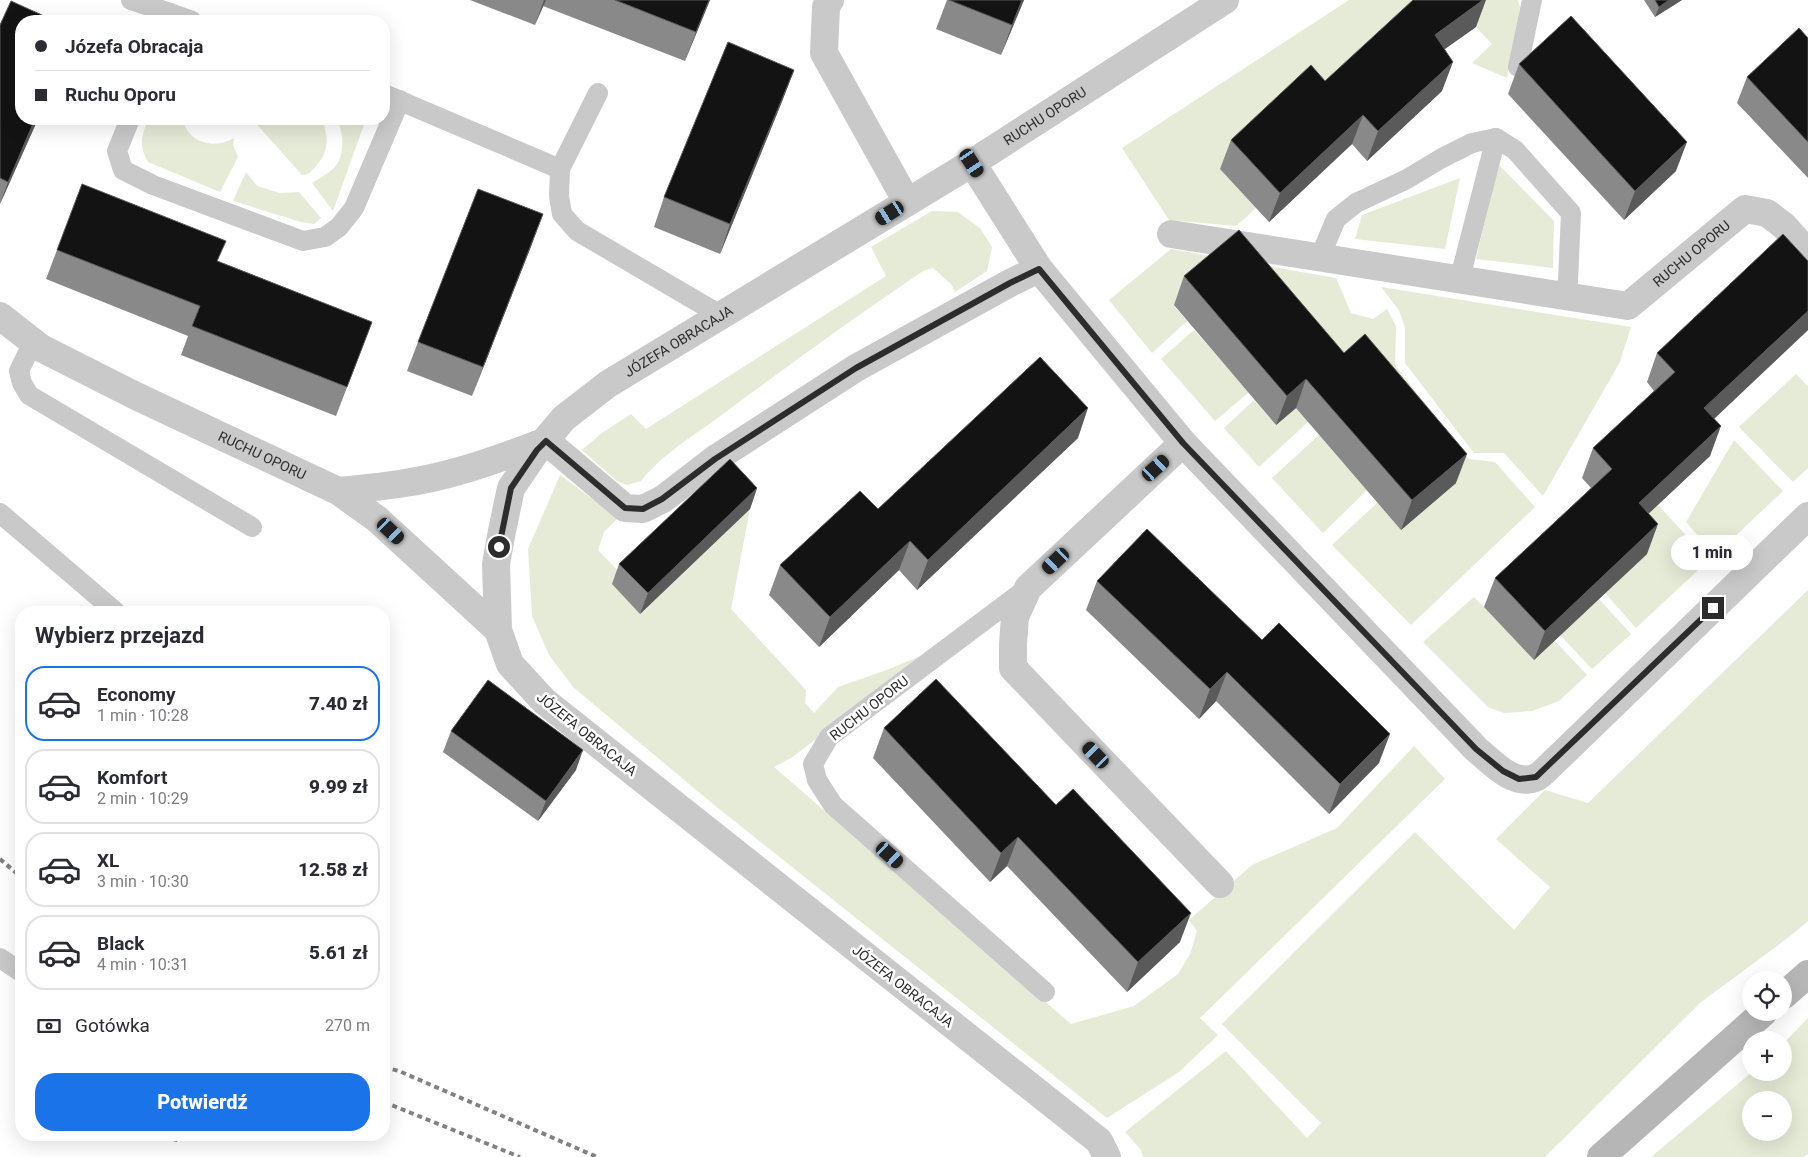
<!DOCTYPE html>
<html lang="pl">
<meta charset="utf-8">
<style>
body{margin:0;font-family:Roboto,sans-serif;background:#f2f2f3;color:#2b2b33;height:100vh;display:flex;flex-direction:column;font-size:19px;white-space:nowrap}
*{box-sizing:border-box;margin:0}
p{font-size:16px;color:#7c7c81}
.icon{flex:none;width:28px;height:28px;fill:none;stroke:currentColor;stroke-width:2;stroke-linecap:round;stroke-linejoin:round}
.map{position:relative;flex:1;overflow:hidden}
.drawer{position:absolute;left:15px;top:606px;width:375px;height:535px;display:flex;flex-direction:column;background:#fff;border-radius:20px;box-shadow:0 5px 20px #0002}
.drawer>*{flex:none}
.hud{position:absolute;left:15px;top:15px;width:375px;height:110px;border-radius:20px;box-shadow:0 5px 20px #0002;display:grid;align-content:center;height:110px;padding:0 20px;background:#fff}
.fabs{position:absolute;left:1742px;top:971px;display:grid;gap:10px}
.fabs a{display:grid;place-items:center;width:50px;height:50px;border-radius:50%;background:#fff;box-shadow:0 5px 20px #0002;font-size:25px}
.end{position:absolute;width:22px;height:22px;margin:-11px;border:6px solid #2c2c2c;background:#fff;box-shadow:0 0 0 2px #fff}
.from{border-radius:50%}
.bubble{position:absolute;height:35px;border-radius:18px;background:#fff;box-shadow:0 5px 20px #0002;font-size:16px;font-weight:800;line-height:35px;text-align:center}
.car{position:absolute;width:15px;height:30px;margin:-15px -8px;border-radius:6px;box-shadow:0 0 4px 1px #0007;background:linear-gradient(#222 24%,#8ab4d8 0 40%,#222 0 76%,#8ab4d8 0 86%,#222 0)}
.hud b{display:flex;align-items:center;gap:18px;height:48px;font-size:19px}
.hud b+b{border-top:1px solid #e1e1e2}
.hud i{width:12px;height:12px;background:#2b2b33}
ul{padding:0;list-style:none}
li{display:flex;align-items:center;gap:15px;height:75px;margin:0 10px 8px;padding:0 10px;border:2px solid #e1e1e2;border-radius:20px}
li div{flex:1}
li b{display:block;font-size:19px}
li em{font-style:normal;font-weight:800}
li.on{border-color:#1a73e8}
li>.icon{width:45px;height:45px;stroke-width:1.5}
h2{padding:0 20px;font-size:22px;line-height:60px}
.pay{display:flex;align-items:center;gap:12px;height:55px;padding:0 20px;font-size:19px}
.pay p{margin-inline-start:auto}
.primary-button{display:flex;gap:10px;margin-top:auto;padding:10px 20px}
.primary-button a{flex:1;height:58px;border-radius:20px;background:#1a73e8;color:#fff;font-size:20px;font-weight:800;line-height:58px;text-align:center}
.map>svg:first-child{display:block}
.green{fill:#e5ebd7;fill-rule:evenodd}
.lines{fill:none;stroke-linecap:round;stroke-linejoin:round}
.lane{stroke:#c9c9c9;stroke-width:20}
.street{stroke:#c9c9c9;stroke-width:28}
.secondary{stroke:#b6b6b6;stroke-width:28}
.rail{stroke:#818181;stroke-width:4;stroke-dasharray:5 4;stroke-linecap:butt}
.wall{fill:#898989}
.shaded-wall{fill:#5a5a5a}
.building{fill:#131313;stroke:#5a5a5a}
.route{stroke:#2c2c2c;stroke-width:6}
.labels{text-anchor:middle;stroke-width:5;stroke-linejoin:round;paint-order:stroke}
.street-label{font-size:14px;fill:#2c2c2c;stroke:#fff}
</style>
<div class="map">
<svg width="1808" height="1157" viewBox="0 0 1808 1157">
<rect width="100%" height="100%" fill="#fff"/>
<g class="green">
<path d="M1349,0H1434L1256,208L1236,226L1169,220L1122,148Z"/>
<path d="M1451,0H1518L1520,7L1507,78L1472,63L1492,44Z"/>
<path d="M148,119H183C184,122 185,127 187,130C198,146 219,147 234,138L233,145L238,157L220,192L148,162C138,144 142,136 148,119Z"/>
<path d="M252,119H321C330,136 329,153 315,167C311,172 308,175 302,175Z"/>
<path d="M337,119H366L333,211L312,183C318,179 326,175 332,170C346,158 344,134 337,119Z"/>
<path d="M1498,164L1554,221L1553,268L1476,259Z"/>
<path d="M246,172L257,186L280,193L299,192L321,218L314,224L301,222L233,201Z"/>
<path d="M1460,178L1445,249L1355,239L1362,215Z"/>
<path d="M932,211L958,212L980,228L992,247L987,271L955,292L951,284L933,268L923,271C855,317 789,365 723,414C696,434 661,455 641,481L627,485L617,481L582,450L602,433L631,414L646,429L886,276L871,247Z"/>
<path d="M1171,249L1336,278L1351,313L1373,319L1387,309L1396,326L1395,365L1469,459L1495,462L1535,507L1411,625L1332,545L1378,502L1456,483L1174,306L1187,321L1152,353L1109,300Z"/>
<path d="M1381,287L1631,327L1620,362L1543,496L1504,453H1474L1405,363V328L1399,310Z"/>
<path d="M1194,330L1249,392L1215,421L1161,359Z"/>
<path d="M1796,374L1808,386V468L1793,482L1739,427Z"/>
<path d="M1254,400L1276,425L1297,407L1309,421L1259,467L1224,428Z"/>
<path d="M1319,435L1367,490L1323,533L1272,478Z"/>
<path d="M1734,440L1783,491L1715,555L1686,522Z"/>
<path d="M560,475L618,518L604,532L598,550L622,575L640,614L750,509L731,609L806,690L805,703L814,713L838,687L884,671L933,651L791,758L774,767L1071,1024L1134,1006L1178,974L1190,954L1197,931L1189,920L1252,865L1337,828L1414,746L1445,779L1200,1018L1218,1035L1179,1072L1107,1118L713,804L573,687L549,655L532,616L528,549Z"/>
<path d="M1658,505L1709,560L1636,628L1605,593L1631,530Z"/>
<path d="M1808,590V921L1789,937L1700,1003L1545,1157H1143L1141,1150L1125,1132L1226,1051L1307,1138L1321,1123L1222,1024L1415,832L1514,930L1550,887L1496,839L1545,790L1588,803Z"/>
<path d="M1474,597L1484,607L1554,640L1587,675L1559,701L1532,711L1504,713L1488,707L1423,642Z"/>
<path d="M1599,599L1631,634L1592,669L1560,635Z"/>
<path d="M1808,1018V1154L1804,1157H1651L1751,1073L1784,1072V1043ZM1751,1100H1784V1132H1751Z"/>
</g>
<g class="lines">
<g class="lane">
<path d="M131,0L170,13"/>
<path d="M167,21L170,13L192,21"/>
<path d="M1518,67L1532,0"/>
<path d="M598,93L560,169L559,196L562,214L577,231L722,316"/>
<path d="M384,94L560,169"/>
<path d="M130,119L117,151L123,170L153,185L303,241L325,237L339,227L354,208L400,100"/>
<path d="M1323,258L1325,245L1336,219L1356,203L1407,179L1442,158L1472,143L1496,138L1515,150L1571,213L1568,281L1563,296"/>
<path d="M1461,280L1463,266L1496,138"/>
<path d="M33,342L19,371L22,383L29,395L252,527"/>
<path d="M0,513L116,612"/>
<path d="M1026,589L829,737L813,764L817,780L833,805L1045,992"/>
<path d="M0,958L21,972"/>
</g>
<g class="street">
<path d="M830,0L826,7L824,53L907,202"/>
<path d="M972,163L1039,269L1183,443L1476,749C1492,762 1514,788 1537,777C1544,773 1551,764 1557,759L1808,516"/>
<path id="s1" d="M1171,234L1628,306L1745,209L1767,213L1784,226L1808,253"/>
<path id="s2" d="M0,316L41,348L136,396L338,491L377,519L498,630"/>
<path d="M1183,443L1028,588L1015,617L1013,644V668L1220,884"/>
<path d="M338,491C379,487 419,483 459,471C489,463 517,452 546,441L625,508L643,509L663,499L715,459L856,368L1010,283L1039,269"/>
<path id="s3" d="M1107,1157L1099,1141L544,701L510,664L498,630L496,564L502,531L511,488L537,450L564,418L608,384L972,163L1225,0"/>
</g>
<g class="secondary">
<path d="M1784,995L1808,974"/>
<path d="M1601,1157L1764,1012"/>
</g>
<g class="rail">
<path d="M0,859L21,877"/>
<path d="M384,1067L399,1071L597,1157"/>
<path d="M384,1102L520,1157"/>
</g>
</g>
<g class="wall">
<path d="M470,0H710L685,61L543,6L535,25Z"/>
<path d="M947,0H1024L1001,55L936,29Z"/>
<path d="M1644,0H1682L1655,17Z"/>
<path d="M0,25L21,119H38L0,204Z"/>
<path d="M1476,27L1444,49L1442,91L1367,161L1352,144L1269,222L1220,169L1231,140L1325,81Z"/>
<path d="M1808,38V178L1737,103L1747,77Z"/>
<path d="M1519,64L1676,171L1624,220L1508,94Z"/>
<path d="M794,70L783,99L720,254L654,227L664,197Z"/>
<path d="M532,244L472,396L407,371L418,342Z"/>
<path d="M57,250L218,261L372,322L336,416L181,355L188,336L46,279Z"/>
<path d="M1808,261V330L1714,418L1710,456L1648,514L1647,554L1534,660L1484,607L1495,578L1591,488L1582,478L1593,448L1654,391L1647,382L1657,353Z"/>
<path d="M1184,276L1456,483L1401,530L1296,408L1276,425L1174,305Z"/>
<path d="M1078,438L917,590L899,570L819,647L769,595L780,565L878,509Z"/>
<path d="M757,488L750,509L640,614L612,584L619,564Z"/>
<path d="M1097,581L1379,763L1329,814L1216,701L1199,719L1086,610Z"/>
<path d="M884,728L1180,942L1127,992L1007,866L990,882L873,758Z"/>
<path d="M451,731L576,770L538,821L443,752Z"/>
<path d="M144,1135H180L177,1142Z"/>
</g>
<g class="shaded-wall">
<path d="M544,0H546L535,25Z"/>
<path d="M709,0H710L685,61L696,32Z"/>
<path d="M1022,0H1024L1001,55L1012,25Z"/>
<path d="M1483,0H1486L1476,27L1424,64L1435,35Z"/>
<path d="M1669,0H1682L1655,17L1659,7Z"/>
<path d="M1453,62L1442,91L1367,161L1378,131Z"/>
<path d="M794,70L783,99L720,254L730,224Z"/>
<path d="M1363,115L1352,144L1269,222L1280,193Z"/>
<path d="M35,119H38L0,204L8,182Z"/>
<path d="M1687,142L1676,171L1624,220L1635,191Z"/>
<path d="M543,214L532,244L472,396L483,367Z"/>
<path d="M1808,311V330L1694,438L1704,408Z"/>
<path d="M1306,379L1296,408L1276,425L1287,396Z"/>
<path d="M1088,408L1078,438L917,590L928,560Z"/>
<path d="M1721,426L1710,456L1628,533L1639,503Z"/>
<path d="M1467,454L1456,483L1401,530L1412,500Z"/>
<path d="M757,488L750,509L640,614L648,593Z"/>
<path d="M1658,524L1647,554L1534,660L1545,631Z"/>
<path d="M910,541L899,570L819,647L830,617Z"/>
<path d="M1227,672L1216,701L1199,719L1210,689Z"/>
<path d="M1390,734L1379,763L1329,814L1340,784Z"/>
<path d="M583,750L576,770L538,821L546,801Z"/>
<path d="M1018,837L1007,866L990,882L1001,853Z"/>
<path d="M1191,913L1180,942L1127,992L1138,962Z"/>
</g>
<g class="building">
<path d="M615,0H709L696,32Z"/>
<path d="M949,0H1022L1012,25Z"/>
<path d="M1413,0H1483L1435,35L1453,62L1378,131L1363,115L1280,193L1231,140L1311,65L1325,81Z"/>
<path d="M1655,0H1669L1659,7Z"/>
<path d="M11,1L55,21H21V119H35L8,182L0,178V25Z"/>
<path d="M1571,16L1687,142L1635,191L1519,64Z"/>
<path d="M1799,28L1808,38V142L1747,77Z"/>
<path d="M728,42L794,70L730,224L664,197Z"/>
<path d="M82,184L226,241L217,261L372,322L347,387L192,326L200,306L57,250Z"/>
<path d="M478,189L543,214L483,367L418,342Z"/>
<path d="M1239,230L1344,353L1365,334L1467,454L1412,500L1306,379L1287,396L1184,276Z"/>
<path d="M1783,234L1808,261V311L1704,408L1721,426L1639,503L1658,524L1545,631L1495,578L1612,469L1593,448L1675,372L1657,353Z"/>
<path d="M1040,357L1088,408L928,560L910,541L830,617L780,565L860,491L878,509Z"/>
<path d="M730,459L757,488L648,593L619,564Z"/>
<path d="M1147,529L1262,640L1279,623L1390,734L1340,784L1227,672L1210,689L1097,581Z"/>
<path d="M936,679L1056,805L1073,789L1191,913L1138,962L1018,837L1001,853L884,728Z"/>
<path d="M488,680L583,750L546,801L451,731Z"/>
</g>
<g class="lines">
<path class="route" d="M499,547L511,488L537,450L546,441L625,508L643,509L662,499L715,459L856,368L1010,283L1039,269L1183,443L1476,749L1503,771L1519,779L1536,777L1713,608"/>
</g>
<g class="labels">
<g class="street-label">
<text dy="5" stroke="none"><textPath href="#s3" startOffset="1612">RUCHU OPORU</textPath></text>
<text dy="5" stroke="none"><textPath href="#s1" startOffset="545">RUCHU OPORU</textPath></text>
<text dy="5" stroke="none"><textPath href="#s3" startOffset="1182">JÓZEFA OBRACAJA</textPath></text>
<text dy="5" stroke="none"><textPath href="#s2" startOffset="298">RUCHU OPORU</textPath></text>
<text transform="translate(869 708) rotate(-38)" y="5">RUCHU OPORU</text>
<text transform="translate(587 734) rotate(39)" y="5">JÓZEFA OBRACAJA</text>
<text transform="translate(903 986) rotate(38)" y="5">JÓZEFA OBRACAJA</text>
</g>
</g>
</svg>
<div class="fabs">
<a><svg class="icon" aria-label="locate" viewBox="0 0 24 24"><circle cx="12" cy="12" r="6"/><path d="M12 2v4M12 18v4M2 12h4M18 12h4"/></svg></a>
<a>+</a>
<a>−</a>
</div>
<i class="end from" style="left:499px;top:547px"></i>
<i class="end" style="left:1713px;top:608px"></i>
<div class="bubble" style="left:1671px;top:535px;width:82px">1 min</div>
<i class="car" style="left:972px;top:163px;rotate:147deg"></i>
<i class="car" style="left:890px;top:213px;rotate:238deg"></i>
<i class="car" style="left:1156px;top:468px;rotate:48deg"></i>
<i class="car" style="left:391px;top:531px;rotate:133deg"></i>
<i class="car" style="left:1056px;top:561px;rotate:227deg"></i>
<i class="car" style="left:1096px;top:755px;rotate:316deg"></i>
<i class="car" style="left:890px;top:855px;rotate:132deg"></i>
<div class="hud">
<b><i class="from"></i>Józefa Obracaja</b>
<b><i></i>Ruchu Oporu</b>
</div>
<section class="drawer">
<h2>Wybierz przejazd</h2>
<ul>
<li class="on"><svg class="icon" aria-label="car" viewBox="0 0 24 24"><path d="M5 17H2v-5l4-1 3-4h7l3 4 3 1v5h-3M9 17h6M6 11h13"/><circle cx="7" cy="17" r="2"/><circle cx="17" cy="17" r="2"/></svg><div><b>Economy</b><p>1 min · 10:28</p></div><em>7.40 zł</em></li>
<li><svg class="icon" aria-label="car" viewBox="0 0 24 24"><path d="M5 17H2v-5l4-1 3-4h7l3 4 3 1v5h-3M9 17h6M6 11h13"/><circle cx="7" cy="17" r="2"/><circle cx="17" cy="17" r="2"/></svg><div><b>Komfort</b><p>2 min · 10:29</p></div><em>9.99 zł</em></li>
<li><svg class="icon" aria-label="car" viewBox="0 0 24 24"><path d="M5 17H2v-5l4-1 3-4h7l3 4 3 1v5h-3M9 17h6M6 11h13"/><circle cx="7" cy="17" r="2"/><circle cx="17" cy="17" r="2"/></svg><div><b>XL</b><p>3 min · 10:30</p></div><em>12.58 zł</em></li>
<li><svg class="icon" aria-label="car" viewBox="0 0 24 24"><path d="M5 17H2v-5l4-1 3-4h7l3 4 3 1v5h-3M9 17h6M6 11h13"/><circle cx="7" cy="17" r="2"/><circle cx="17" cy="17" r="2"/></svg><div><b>Black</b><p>4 min · 10:31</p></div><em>5.61 zł</em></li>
</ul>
<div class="pay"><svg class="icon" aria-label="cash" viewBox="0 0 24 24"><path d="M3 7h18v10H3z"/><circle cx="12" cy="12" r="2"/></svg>Gotówka<p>270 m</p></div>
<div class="primary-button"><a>Potwierdź</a></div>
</section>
</div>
